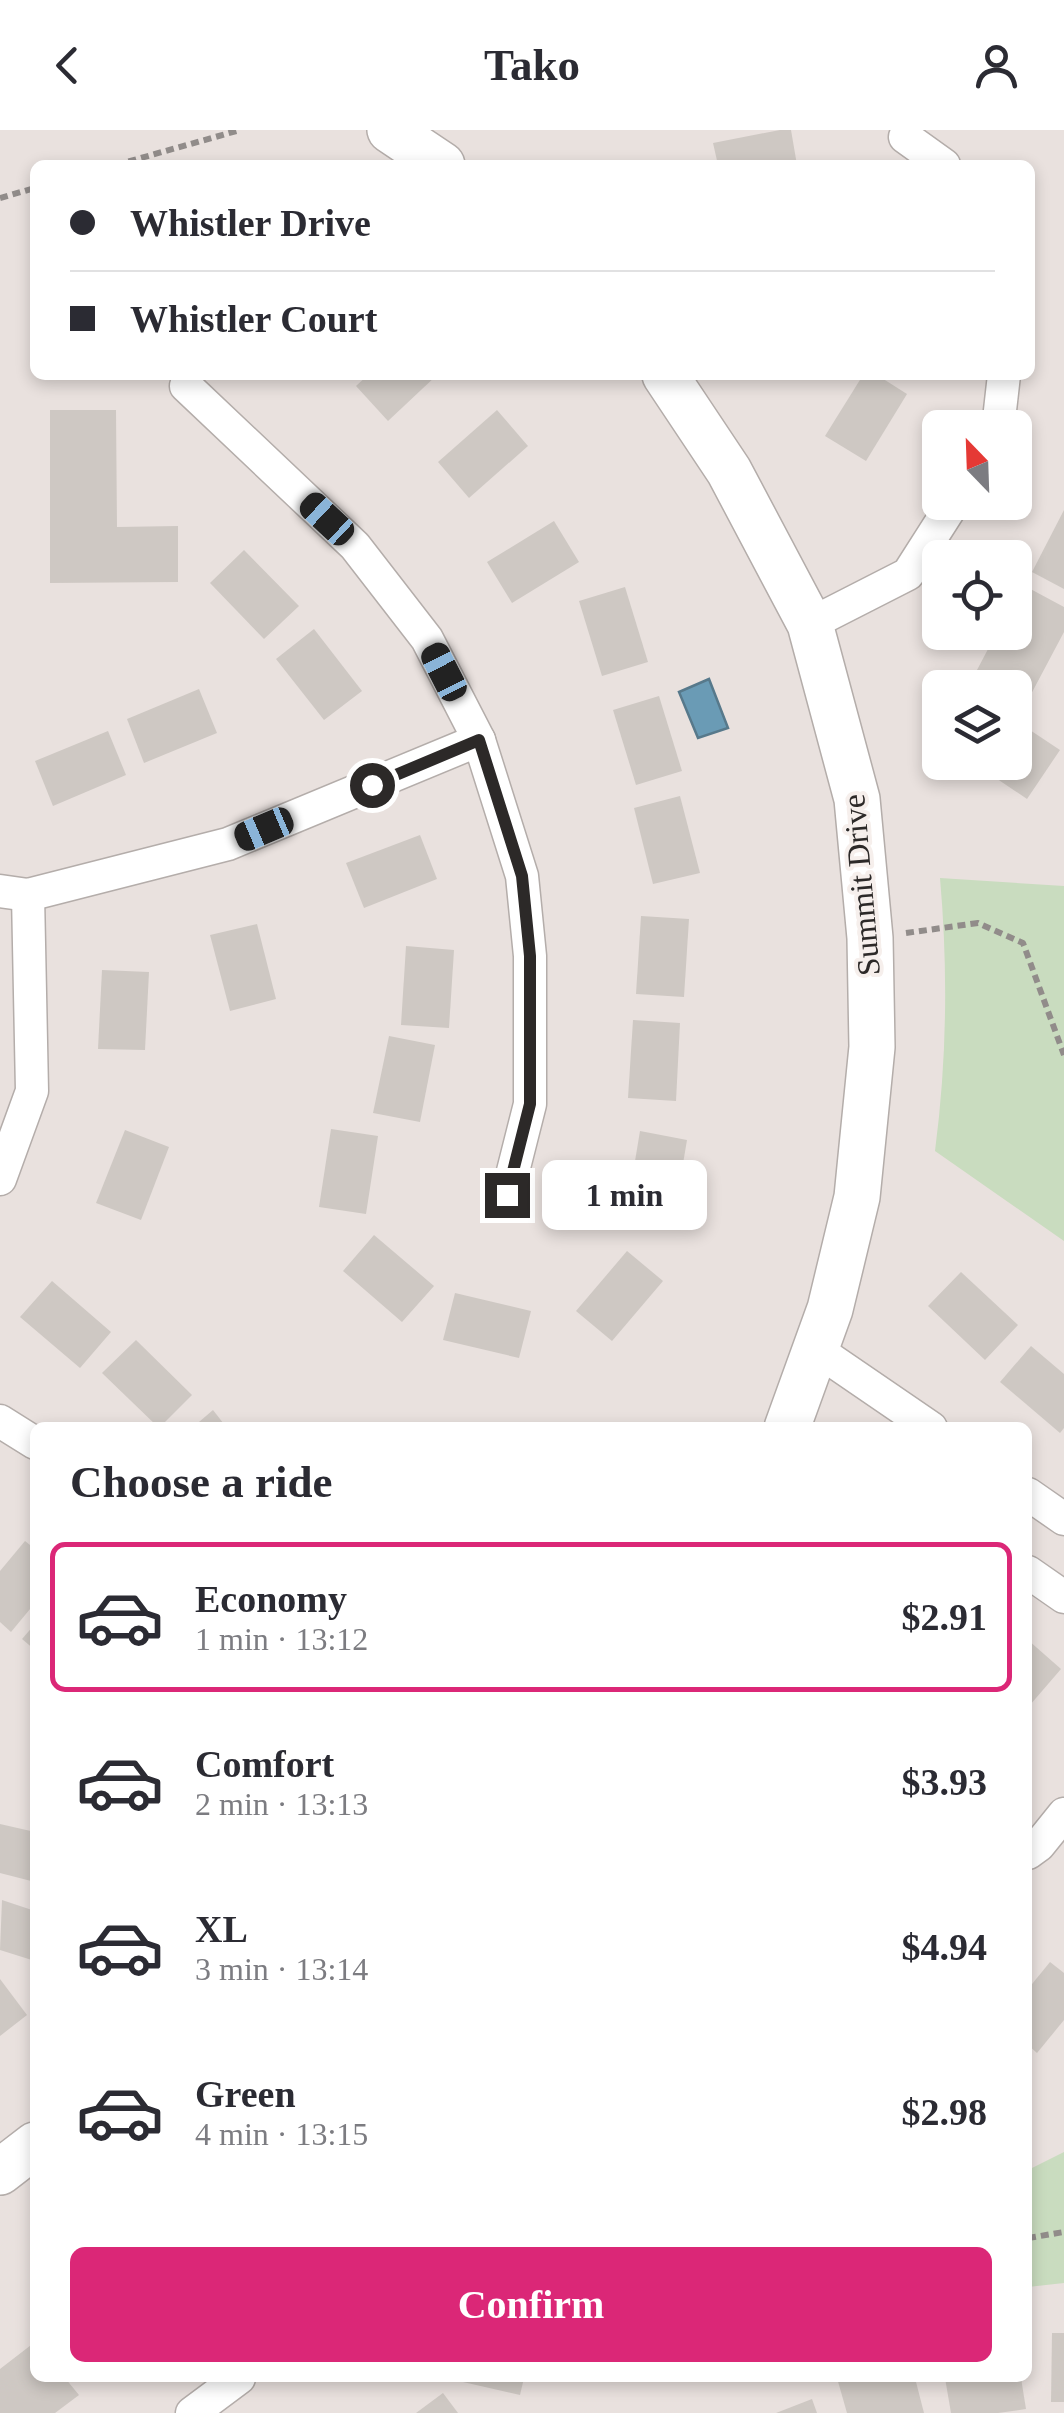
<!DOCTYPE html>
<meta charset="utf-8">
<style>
body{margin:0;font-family:Georgia,serif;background:#f7f7f7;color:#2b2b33;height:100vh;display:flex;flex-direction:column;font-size:38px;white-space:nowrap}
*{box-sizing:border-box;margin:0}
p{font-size:32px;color:#7c7c81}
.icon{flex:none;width:55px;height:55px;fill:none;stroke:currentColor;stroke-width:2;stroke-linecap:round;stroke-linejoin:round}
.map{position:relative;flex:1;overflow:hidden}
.panel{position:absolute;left:30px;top:1292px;width:1002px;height:960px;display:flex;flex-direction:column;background:#fff;border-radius:15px;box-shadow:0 5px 15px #0003}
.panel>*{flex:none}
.hud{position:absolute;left:30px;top:30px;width:1005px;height:220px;border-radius:15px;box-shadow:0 5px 15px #0003;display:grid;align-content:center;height:220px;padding:0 40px;background:#fff}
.needle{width:65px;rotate:337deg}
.fabs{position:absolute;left:922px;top:280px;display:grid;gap:20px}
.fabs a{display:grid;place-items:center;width:110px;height:110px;border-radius:15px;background:#fff;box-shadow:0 5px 15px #0003;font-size:50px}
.end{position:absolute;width:45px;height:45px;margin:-22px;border:12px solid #2c2928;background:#fff;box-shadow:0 0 0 5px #fff}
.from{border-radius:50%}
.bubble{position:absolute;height:70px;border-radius:15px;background:#fff;box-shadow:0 5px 15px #0003;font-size:32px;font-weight:600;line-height:70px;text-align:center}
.car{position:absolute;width:30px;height:60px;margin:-30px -15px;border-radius:12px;box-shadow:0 0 8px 2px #0007;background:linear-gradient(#222 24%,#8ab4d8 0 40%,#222 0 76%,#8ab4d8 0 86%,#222 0)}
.hud b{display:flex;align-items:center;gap:35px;height:95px;font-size:38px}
.hud b+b{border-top:2px solid #e1e1e2}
.hud i{width:25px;height:25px;background:#2b2b33}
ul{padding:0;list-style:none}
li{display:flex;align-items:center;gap:30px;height:150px;margin:0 20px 15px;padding:0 20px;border:5px solid transparent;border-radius:15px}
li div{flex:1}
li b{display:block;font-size:38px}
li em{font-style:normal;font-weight:600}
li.on{border-color:#db2777}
li>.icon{width:90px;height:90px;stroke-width:1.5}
h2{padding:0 40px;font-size:45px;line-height:120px}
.primary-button{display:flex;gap:20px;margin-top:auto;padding:20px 40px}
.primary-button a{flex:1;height:115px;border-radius:15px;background:#db2777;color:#fff;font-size:40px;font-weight:600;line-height:115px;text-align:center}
header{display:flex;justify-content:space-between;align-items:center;height:130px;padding:0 40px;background:#fff;font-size:45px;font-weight:600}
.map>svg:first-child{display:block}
.green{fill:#c9dcbf}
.water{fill:#6a9bb5;stroke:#57798b;stroke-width:2.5}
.building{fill:#cec8c3}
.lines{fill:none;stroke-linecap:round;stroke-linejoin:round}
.minor-casing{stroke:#b4adaa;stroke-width:35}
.secondary-casing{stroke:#b4adaa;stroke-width:48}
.path{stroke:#918c8a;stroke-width:6;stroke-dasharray:8 5;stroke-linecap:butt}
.minor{stroke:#fff;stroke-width:32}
.secondary{stroke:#fff;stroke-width:45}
.route{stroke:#2c2928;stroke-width:12}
.labels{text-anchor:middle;stroke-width:8;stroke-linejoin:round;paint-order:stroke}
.street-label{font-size:32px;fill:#2c2928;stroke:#f6efec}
</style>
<header><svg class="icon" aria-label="back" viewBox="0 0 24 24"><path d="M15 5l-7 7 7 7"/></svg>Tako<svg class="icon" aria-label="person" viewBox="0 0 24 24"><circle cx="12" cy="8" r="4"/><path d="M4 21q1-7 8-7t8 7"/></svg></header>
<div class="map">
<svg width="1064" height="2283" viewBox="0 0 1064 2283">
<rect width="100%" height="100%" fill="#e9e1de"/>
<g class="green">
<path d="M940,748L1064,756V1111L935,1021C947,930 948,839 940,748Z"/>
<path d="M1064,2022V2153L1028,2157V2040Z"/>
</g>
<path class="water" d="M709,549L728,598L698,608L679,562Z"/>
<g class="building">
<path d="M780,0H791L797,35H718L713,13Z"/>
<path d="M368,245H437L388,291L356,256Z"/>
<path d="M863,245H877L907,264L866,331L825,306Z"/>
<path d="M50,280H116L117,397L178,396V452L50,453Z"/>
<path d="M497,280L528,316L469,368L438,332Z"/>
<path d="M1064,380V459L1032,442Z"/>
<path d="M554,391L579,432L512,473L487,432Z"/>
<path d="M244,420L299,476L264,509L210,453Z"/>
<path d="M1023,455L1064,477V502L1029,568L1015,561V558L977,540L997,502H1015V469Z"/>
<path d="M625,457L648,532L602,546L579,471Z"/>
<path d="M314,499L362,561L324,590L276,529Z"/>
<path d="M199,559L217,603L144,633L127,589Z"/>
<path d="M659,566L682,641L636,655L613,580Z"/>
<path d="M1015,590L1060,620L1027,669L972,632H1015Z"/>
<path d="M108,601L126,645L53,676L35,631Z"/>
<path d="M680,666L700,743L653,754L634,678Z"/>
<path d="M420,705L437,749L364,778L346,733Z"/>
<path d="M641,786L689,789L684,867L636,864Z"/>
<path d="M257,794L276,869L230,881L210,805Z"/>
<path d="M406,816L454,820L449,898L401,895Z"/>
<path d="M102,840L149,842L145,920L98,919Z"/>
<path d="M633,890L680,893L676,971L628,968Z"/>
<path d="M389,906L435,915L420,992L373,983Z"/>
<path d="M331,999L378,1006L366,1084L319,1077Z"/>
<path d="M125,1000L169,1017L141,1090L96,1073Z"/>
<path d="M640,1001L687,1010L674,1087L627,1079Z"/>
<path d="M374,1105L434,1156L402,1192L343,1141Z"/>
<path d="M627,1121L663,1151L612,1211L576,1181Z"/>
<path d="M961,1142L1018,1195L985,1230L928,1176Z"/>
<path d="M52,1151L111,1202L80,1238L20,1187Z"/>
<path d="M455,1163L531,1181L519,1228L443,1210Z"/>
<path d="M136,1210L192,1265L159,1298L102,1243Z"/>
<path d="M1031,1216L1064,1244V1298L1060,1303L1000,1252Z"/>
<path d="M213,1280L227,1298H192Z"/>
<path d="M25,1411L35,1419V1473L11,1502L0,1492V1441Z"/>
<path d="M35,1494V1520L22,1509Z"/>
<path d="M1028,1510L1061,1539L1030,1575L1028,1574Z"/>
<path d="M0,1694L35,1702V1752L0,1743Z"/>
<path d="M2,1770L35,1781V1831L0,1820Z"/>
<path d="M1050,1832L1064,1843V1890L1037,1923L1028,1915V1859Z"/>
<path d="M0,1849L27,1885L0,1906Z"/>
<path d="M1052,2203H1064V2272H1051Z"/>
<path d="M35,2212V2248H65L79,2265L55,2283H0V2239Z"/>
<path d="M464,2248H524L520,2265L463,2252Z"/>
<path d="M837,2248H915L924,2283H847Z"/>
<path d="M945,2248H1021L1026,2279L998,2283H951Z"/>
<path d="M443,2263L458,2283H416Z"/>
<path d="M812,2269L817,2283H776Z"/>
</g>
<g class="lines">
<defs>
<g id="minor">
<path d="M905,7L944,35"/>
<path d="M186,256L355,416L427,509L479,610L522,746L530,826V974L507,1065"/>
<path d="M998,298L1004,245"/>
<path d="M810,494L908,444L954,372"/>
<path d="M0,761L28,765L228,714L479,610"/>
<path d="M0,1049L32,961L28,765"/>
<path d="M817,1220L931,1298"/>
<path d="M0,1291L35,1313"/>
<path d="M1028,1364L1064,1389"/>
<path d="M1028,1442L1064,1467"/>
<path d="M1028,1723L1039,1715L1064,1684"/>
<path d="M192,2283L239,2248"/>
</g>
<g id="secondary">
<path d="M390,0L442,35"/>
<path d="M665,245L729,341L810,494L857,669L870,808L872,917L857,1067L830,1179L787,1298"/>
<path d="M0,2042L35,2015"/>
</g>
</defs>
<use href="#minor" class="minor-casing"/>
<use href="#secondary" class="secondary-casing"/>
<g class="path">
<path d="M116,35L240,0"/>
<path d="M0,68L35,58"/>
<path d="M906,803L978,793L1023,813L1064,925"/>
<path d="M1028,2108L1064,2102"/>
</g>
<use href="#minor" class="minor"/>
<use href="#secondary" class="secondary"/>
</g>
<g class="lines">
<path class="route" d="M372,655L479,610L522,746L530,826V974L507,1065"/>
</g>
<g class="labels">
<g class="street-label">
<text transform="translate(861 755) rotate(-95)" y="11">Summit Drive</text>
</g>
</g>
</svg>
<div class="fabs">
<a><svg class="needle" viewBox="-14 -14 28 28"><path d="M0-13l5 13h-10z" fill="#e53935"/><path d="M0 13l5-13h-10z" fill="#7c7c81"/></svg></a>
<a><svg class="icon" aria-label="locate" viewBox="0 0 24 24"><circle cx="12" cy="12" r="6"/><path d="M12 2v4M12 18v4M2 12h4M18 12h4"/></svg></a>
<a><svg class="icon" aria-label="layers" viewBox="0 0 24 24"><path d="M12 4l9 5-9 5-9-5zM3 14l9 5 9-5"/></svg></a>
</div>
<i class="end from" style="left:372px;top:655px"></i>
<i class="end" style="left:507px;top:1065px"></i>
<div class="bubble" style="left:542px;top:1030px;width:165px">1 min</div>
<i class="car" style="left:327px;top:389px;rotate:313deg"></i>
<i class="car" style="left:444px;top:542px;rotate:333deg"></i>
<i class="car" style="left:264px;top:699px;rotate:247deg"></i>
<div class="hud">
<b><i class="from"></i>Whistler Drive</b>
<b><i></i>Whistler Court</b>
</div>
<section class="panel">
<h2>Choose a ride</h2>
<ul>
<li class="on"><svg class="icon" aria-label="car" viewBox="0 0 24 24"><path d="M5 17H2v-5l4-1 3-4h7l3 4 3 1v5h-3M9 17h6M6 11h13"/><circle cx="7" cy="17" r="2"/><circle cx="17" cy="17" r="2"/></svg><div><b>Economy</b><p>1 min · 13:12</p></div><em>$2.91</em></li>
<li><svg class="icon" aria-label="car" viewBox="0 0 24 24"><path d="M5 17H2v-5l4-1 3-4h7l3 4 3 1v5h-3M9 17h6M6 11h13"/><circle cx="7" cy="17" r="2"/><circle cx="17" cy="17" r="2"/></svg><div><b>Comfort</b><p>2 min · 13:13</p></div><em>$3.93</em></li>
<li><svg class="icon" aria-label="car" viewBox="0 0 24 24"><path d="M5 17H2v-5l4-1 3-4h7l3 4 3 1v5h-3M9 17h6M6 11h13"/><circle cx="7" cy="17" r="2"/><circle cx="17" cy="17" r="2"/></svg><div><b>XL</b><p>3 min · 13:14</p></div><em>$4.94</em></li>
<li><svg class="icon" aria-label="car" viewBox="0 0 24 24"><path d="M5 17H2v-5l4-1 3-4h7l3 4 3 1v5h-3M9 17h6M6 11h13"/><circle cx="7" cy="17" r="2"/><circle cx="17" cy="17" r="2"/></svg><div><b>Green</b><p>4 min · 13:15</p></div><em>$2.98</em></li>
</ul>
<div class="primary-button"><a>Confirm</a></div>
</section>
</div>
